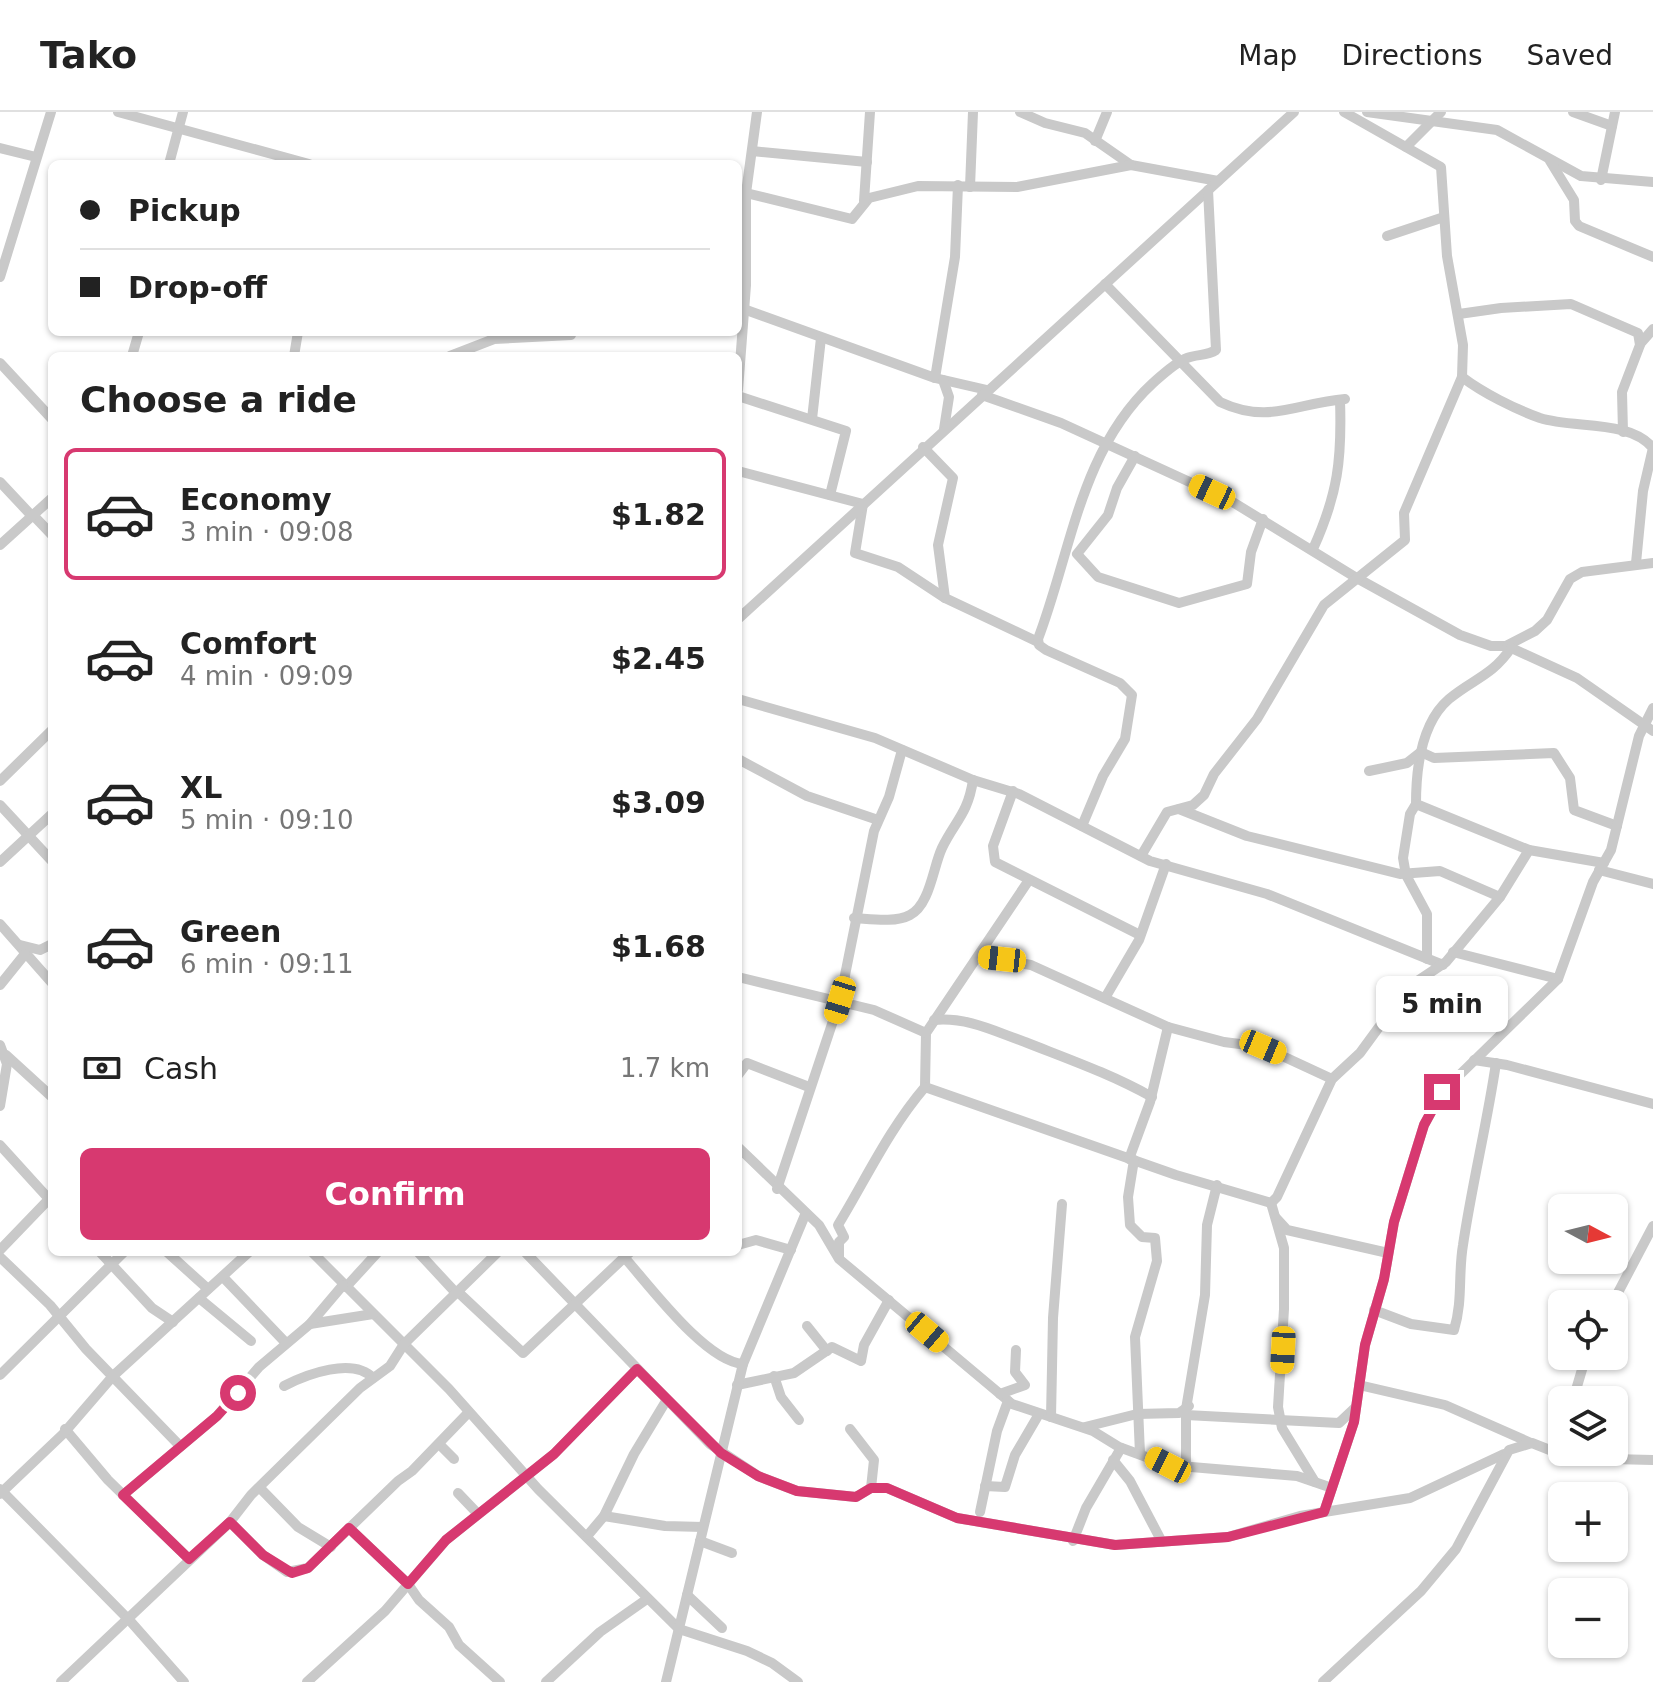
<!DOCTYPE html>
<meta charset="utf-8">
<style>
body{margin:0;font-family:"DejaVu Sans",sans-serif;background:#f6f6f6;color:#222;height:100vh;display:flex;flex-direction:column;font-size:30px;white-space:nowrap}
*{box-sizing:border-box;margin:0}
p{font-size:26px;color:#767676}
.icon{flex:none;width:44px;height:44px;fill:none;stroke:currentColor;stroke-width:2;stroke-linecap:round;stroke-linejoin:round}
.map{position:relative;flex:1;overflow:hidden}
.sheet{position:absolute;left:48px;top:240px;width:694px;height:904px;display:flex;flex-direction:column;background:#fff;border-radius:12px;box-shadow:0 2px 6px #0004}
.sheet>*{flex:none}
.guide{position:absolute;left:48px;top:48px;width:694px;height:176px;border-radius:12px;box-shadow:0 2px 6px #0004;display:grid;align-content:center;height:176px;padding:0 32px;background:#fff}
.needle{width:52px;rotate:97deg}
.fabs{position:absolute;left:1548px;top:1082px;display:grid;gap:16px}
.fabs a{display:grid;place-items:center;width:80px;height:80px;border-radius:12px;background:#fff;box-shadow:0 2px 6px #0004;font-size:40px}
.end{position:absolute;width:36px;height:36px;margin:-18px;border:10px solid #d73970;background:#fff;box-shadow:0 0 0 4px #fff}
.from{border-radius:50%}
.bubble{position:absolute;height:56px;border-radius:12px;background:#fff;box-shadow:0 2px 6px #0004;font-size:26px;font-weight:600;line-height:56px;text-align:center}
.car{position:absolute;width:24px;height:48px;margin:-24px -12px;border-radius:10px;box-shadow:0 0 6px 2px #0007;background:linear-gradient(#f5c518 24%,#345 0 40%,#f5c518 0 76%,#345 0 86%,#f5c518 0)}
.guide b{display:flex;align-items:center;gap:28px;height:76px;font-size:30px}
.guide b+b{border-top:2px solid #e0e0e0}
.guide i{width:20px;height:20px;background:#222}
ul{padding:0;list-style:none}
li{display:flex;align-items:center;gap:24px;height:132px;margin:0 16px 12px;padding:0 16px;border:4px solid transparent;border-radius:12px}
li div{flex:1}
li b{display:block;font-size:30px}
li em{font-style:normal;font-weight:600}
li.active{border-color:#d73970}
li>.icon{width:72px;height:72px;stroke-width:1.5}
h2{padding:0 32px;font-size:36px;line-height:96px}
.pay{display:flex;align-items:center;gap:20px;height:88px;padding:0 32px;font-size:30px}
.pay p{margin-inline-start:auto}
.action{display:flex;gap:16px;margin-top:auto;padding:16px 32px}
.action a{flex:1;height:92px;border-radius:12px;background:#d73970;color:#fff;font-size:32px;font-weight:600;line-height:92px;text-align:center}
header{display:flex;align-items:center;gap:48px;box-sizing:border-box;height:112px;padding:0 40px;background:#fff;border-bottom:2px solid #e0e0e0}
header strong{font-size:38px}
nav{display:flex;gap:44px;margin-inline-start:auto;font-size:28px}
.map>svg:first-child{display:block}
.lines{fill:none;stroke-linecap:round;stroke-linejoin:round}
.minor{stroke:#c9c9c9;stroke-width:10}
.route{stroke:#d73970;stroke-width:10}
</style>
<header>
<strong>Tako</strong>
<nav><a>Map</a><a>Directions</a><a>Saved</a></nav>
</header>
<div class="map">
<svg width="1653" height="1570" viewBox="0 0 1653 1570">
<rect width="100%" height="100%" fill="#fff"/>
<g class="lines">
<g class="minor">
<path d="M118,0L309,52"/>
<path d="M1020,0L1045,11L1085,21L1131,53L1218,69"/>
<path d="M1344,0L1441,55L1447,144L1463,233L1462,265C1483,281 1515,297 1540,306C1574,317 1629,307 1653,336L1643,379L1636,451"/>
<path d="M1367,0L1497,18L1581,64L1653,70"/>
<path d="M1573,0L1612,14"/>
<path d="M1095,29L1107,0"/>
<path d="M1406,35L1441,0"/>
<path d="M0,36L36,45"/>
<path d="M752,39L867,50"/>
<path d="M1550,49L1574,88L1575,109L1579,114L1653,145"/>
<path d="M169,52L183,0"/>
<path d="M1601,68L1615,0"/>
<path d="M970,75L973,0"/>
<path d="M746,81L852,107L869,86L918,74L1017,75L1131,53"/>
<path d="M864,89L870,0"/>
<path d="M1387,124L1444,105"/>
<path d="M0,165L51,0"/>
<path d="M1105,172L1220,290C1269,313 1296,291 1345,287"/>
<path d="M738,195L935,266L987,278"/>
<path d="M1459,202L1501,196L1571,192L1638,221L1640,233L1622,280L1623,320"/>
<path d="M1640,232L1653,217"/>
<path d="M132,244L139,220"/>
<path d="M294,244L298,220"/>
<path d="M450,244L494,227L571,223"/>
<path d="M0,251L52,307"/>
<path d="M935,266L955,145L958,73"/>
<path d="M943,268L949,285L944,317"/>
<path d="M738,278L746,173V81L757,0"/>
<path d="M982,283L1061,311L1231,389L1355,465L1460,523L1491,534H1506L1535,519L1547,508L1570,467L1582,460L1653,451"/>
<path d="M738,284L846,319L830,383"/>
<path d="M812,307L821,226"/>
<path d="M923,335L953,366L938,433L945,486L1038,530"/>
<path d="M1135,344L1117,376L1108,403L1077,442L1098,465L1179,491L1247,472L1251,440L1263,407"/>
<path d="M738,359L863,392L855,441L898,455L945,486"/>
<path d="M0,370L31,403"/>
<path d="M32,402L52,423"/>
<path d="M0,433L52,386"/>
<path d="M1313,437C1338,382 1342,347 1340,288"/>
<path d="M738,507L1294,0"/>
<path d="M1507,534L1577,566L1653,619"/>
<path d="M1511,536C1492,564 1473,567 1449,587C1421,611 1416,657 1416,692L1529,738L1604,751"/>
<path d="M738,587L875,626L973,668L1019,682L1150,749L1267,782L1443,853"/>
<path d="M738,647L807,684L878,708"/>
<path d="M1369,659L1407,651L1421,640L1434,646L1554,641L1570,666L1574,698L1617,714"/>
<path d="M0,669L52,618"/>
<path d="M1013,679L993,734L995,750L1140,823"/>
<path d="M1416,692L1410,702L1403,746L1406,763L1427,802V847"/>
<path d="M0,693L52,749"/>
<path d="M1179,697L1247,724L1400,762L1440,759L1500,785"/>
<path d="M1082,714L1103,664L1125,627L1132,583L1120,571L1046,538L1039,533L1038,527C1071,441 1080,338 1153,271C1162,263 1176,250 1187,246C1197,242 1207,244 1216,238L1208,78"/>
<path d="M1141,744L1167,700L1193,693L1204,683L1214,662L1257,607L1324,493L1405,428L1404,401L1462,265"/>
<path d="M0,750L52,702"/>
<path d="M1599,758L1653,772"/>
<path d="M1029,768L926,921L925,975L1176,1063L1271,1091L1277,1085L1332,967L1360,941L1401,885L1416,870L1446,850L1500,785L1529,738"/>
<path d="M854,806C871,807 895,811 910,803C930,793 933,755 942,736C955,709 968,702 973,668"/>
<path d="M0,812L52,871"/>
<path d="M20,833L40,838L52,832"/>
<path d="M1453,840L1558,867"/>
<path d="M979,844L1031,853L1168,915L1224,930L1263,935L1332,967"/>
<path d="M738,865L874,898L926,921"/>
<path d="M0,873L25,842"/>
<path d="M1105,886L1139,828L1166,752"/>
<path d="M934,908C968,905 994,919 1025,930C1068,947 1111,962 1152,985"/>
<path d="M0,933L7,952L0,994"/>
<path d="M6,943L52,985"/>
<path d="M1474,948L1507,953L1653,992"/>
<path d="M738,963L747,951L809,975"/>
<path d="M0,1033L49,1087"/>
<path d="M738,1035L819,1113L839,1147L1012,1292L1093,1319L1119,1335L1168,1353L1297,1364L1332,1376"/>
<path d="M1129,1047L1150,990L1168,915"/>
<path d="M1134,1048L1128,1085L1130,1113L1142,1125L1155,1126L1157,1149L1135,1225L1140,1342"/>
<path d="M777,1077L840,888L874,719L889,685L902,638"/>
<path d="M1271,1091L1284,1136V1197L1278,1295L1282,1316L1315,1370"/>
<path d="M1276,1106L1287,1118L1388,1141"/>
<path d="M738,1133L756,1128L791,1138"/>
<path d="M0,1138L52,1084"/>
<path d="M100,1140L152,1196L173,1210"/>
<path d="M167,1140L208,1177"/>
<path d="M312,1140L449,1277L538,1377L679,1517L747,1539L772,1551L798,1570"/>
<path d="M418,1140L456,1181"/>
<path d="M525,1140L710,1332L758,1364L797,1379L856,1385L871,1376H887L957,1406L1115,1433L1228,1425L1300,1404L1410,1386L1504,1342"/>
<path d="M0,1145L50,1193L86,1237L180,1334"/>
<path d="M624,1145C650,1174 705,1249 743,1252"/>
<path d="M839,1145V1130L844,1125L838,1113C866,1067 889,1017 925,975"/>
<path d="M223,1165L285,1230"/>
<path d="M346,1175L378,1140"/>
<path d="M458,1180L523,1241L630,1140"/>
<path d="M199,1186L251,1229"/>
<path d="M1612,1192L1653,1114"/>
<path d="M1374,1198L1411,1212L1454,1218C1463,1189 1458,1162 1463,1133C1472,1072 1487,1012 1496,951"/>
<path d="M310,1212L373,1202"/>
<path d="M807,1214L827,1239"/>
<path d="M0,1263L124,1140"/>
<path d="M774,1264L781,1285L799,1308"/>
<path d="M737,1273L794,1261L832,1235L861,1249L864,1233L889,1188"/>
<path d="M1359,1273L1445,1293L1531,1331"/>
<path d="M284,1274C307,1262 353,1245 373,1266"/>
<path d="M1000,1282L1025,1273L1015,1260L1016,1238"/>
<path d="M1573,1288L1586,1244"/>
<path d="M1186,1303L1339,1311L1356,1295"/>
<path d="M1051,1305L1053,1206L1062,1092"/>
<path d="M1085,1315L1137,1302L1179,1301L1189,1294"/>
<path d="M65,1317L108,1368L189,1447"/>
<path d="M850,1317L874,1348L871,1376"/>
<path d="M439,1332L454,1347"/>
<path d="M1556,1340L1562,1323"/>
<path d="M1113,1348L1130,1369L1162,1430"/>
<path d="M1186,1356V1297L1205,1183L1207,1113L1217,1073"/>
<path d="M985,1374L1005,1375L1015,1343L1039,1302"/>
<path d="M260,1376L298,1415L331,1435"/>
<path d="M0,1377L131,1510L184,1570"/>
<path d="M458,1381L478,1402"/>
<path d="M0,1382L63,1322L113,1264L249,1140"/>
<path d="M123,1383L217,1304L259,1255L310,1212L343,1173"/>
<path d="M980,1400L997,1319L1008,1289"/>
<path d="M1324,1400L1354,1310L1365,1233L1384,1167L1394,1110L1424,1013L1442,980L1558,867L1593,770L1611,738L1639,624L1653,596"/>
<path d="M604,1404L665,1414L703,1415"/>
<path d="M230,1410L263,1443L287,1460L308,1456L398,1369L412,1359L468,1301"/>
<path d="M349,1416L408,1472L419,1488L449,1515L459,1533L500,1570"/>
<path d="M588,1423L604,1404L634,1342L666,1289"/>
<path d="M700,1429L732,1441"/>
<path d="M1073,1429L1086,1396L1121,1336"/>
<path d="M687,1483L722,1516"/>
<path d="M61,1570L230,1410L251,1383L360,1276L390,1254L404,1232L498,1140"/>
<path d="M307,1570L385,1499L446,1428L554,1342L637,1257"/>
<path d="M546,1570L600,1520L647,1487"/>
<path d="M666,1570L743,1252L805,1103"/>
<path d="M1323,1570L1421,1479L1456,1437L1509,1338L1532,1331L1570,1346L1653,1348"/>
</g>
</g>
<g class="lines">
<path class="route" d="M238,1281L217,1304L123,1383L189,1447L230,1410L263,1443L292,1461L308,1456L349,1416L408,1472L446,1428L554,1342L637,1257L721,1341L758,1364L797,1379L856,1385L871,1376H887L957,1406L1115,1433L1228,1425L1324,1400L1354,1310L1365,1233L1384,1167L1394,1110L1424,1013L1442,980"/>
</g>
</svg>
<div class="fabs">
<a><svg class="needle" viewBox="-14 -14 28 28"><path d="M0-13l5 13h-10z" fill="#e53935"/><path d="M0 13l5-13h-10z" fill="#767676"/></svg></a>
<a><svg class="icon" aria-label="locate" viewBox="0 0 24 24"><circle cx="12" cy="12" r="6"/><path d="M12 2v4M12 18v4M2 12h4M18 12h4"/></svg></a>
<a><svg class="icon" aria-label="layers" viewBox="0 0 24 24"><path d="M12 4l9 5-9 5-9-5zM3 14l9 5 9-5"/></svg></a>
<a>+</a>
<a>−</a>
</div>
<i class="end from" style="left:238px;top:1281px"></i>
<i class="end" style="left:1442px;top:980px"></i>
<div class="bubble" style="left:1376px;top:864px;width:132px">5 min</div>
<i class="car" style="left:1212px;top:380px;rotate:295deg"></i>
<i class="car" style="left:1002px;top:847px;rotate:276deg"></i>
<i class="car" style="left:840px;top:888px;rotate:197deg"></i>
<i class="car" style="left:1263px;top:935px;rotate:113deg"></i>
<i class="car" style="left:927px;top:1220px;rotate:130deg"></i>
<i class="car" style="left:1283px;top:1238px;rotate:183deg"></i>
<i class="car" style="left:1168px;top:1353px;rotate:297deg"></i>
<div class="guide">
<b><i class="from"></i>Pickup</b>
<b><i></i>Drop-off</b>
</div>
<section class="sheet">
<h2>Choose a ride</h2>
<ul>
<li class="active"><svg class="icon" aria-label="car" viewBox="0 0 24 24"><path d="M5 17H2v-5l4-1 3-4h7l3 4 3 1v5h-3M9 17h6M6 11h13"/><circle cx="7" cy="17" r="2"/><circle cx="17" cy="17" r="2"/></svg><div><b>Economy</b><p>3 min · 09:08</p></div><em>$1.82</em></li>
<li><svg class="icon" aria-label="car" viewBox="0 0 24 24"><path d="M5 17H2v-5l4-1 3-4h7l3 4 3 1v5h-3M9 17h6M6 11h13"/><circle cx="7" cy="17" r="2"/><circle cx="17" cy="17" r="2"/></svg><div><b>Comfort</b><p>4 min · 09:09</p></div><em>$2.45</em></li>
<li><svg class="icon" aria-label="car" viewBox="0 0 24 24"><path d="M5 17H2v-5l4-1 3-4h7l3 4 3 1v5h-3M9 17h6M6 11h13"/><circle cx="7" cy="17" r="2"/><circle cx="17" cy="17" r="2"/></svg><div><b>XL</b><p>5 min · 09:10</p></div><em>$3.09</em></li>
<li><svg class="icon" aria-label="car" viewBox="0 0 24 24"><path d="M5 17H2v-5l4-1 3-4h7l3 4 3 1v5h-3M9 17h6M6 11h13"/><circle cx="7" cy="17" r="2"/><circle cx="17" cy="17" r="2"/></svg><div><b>Green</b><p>6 min · 09:11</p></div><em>$1.68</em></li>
</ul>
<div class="pay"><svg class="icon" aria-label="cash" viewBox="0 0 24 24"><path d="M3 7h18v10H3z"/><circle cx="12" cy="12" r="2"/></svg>Cash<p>1.7 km</p></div>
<div class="action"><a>Confirm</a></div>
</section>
</div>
